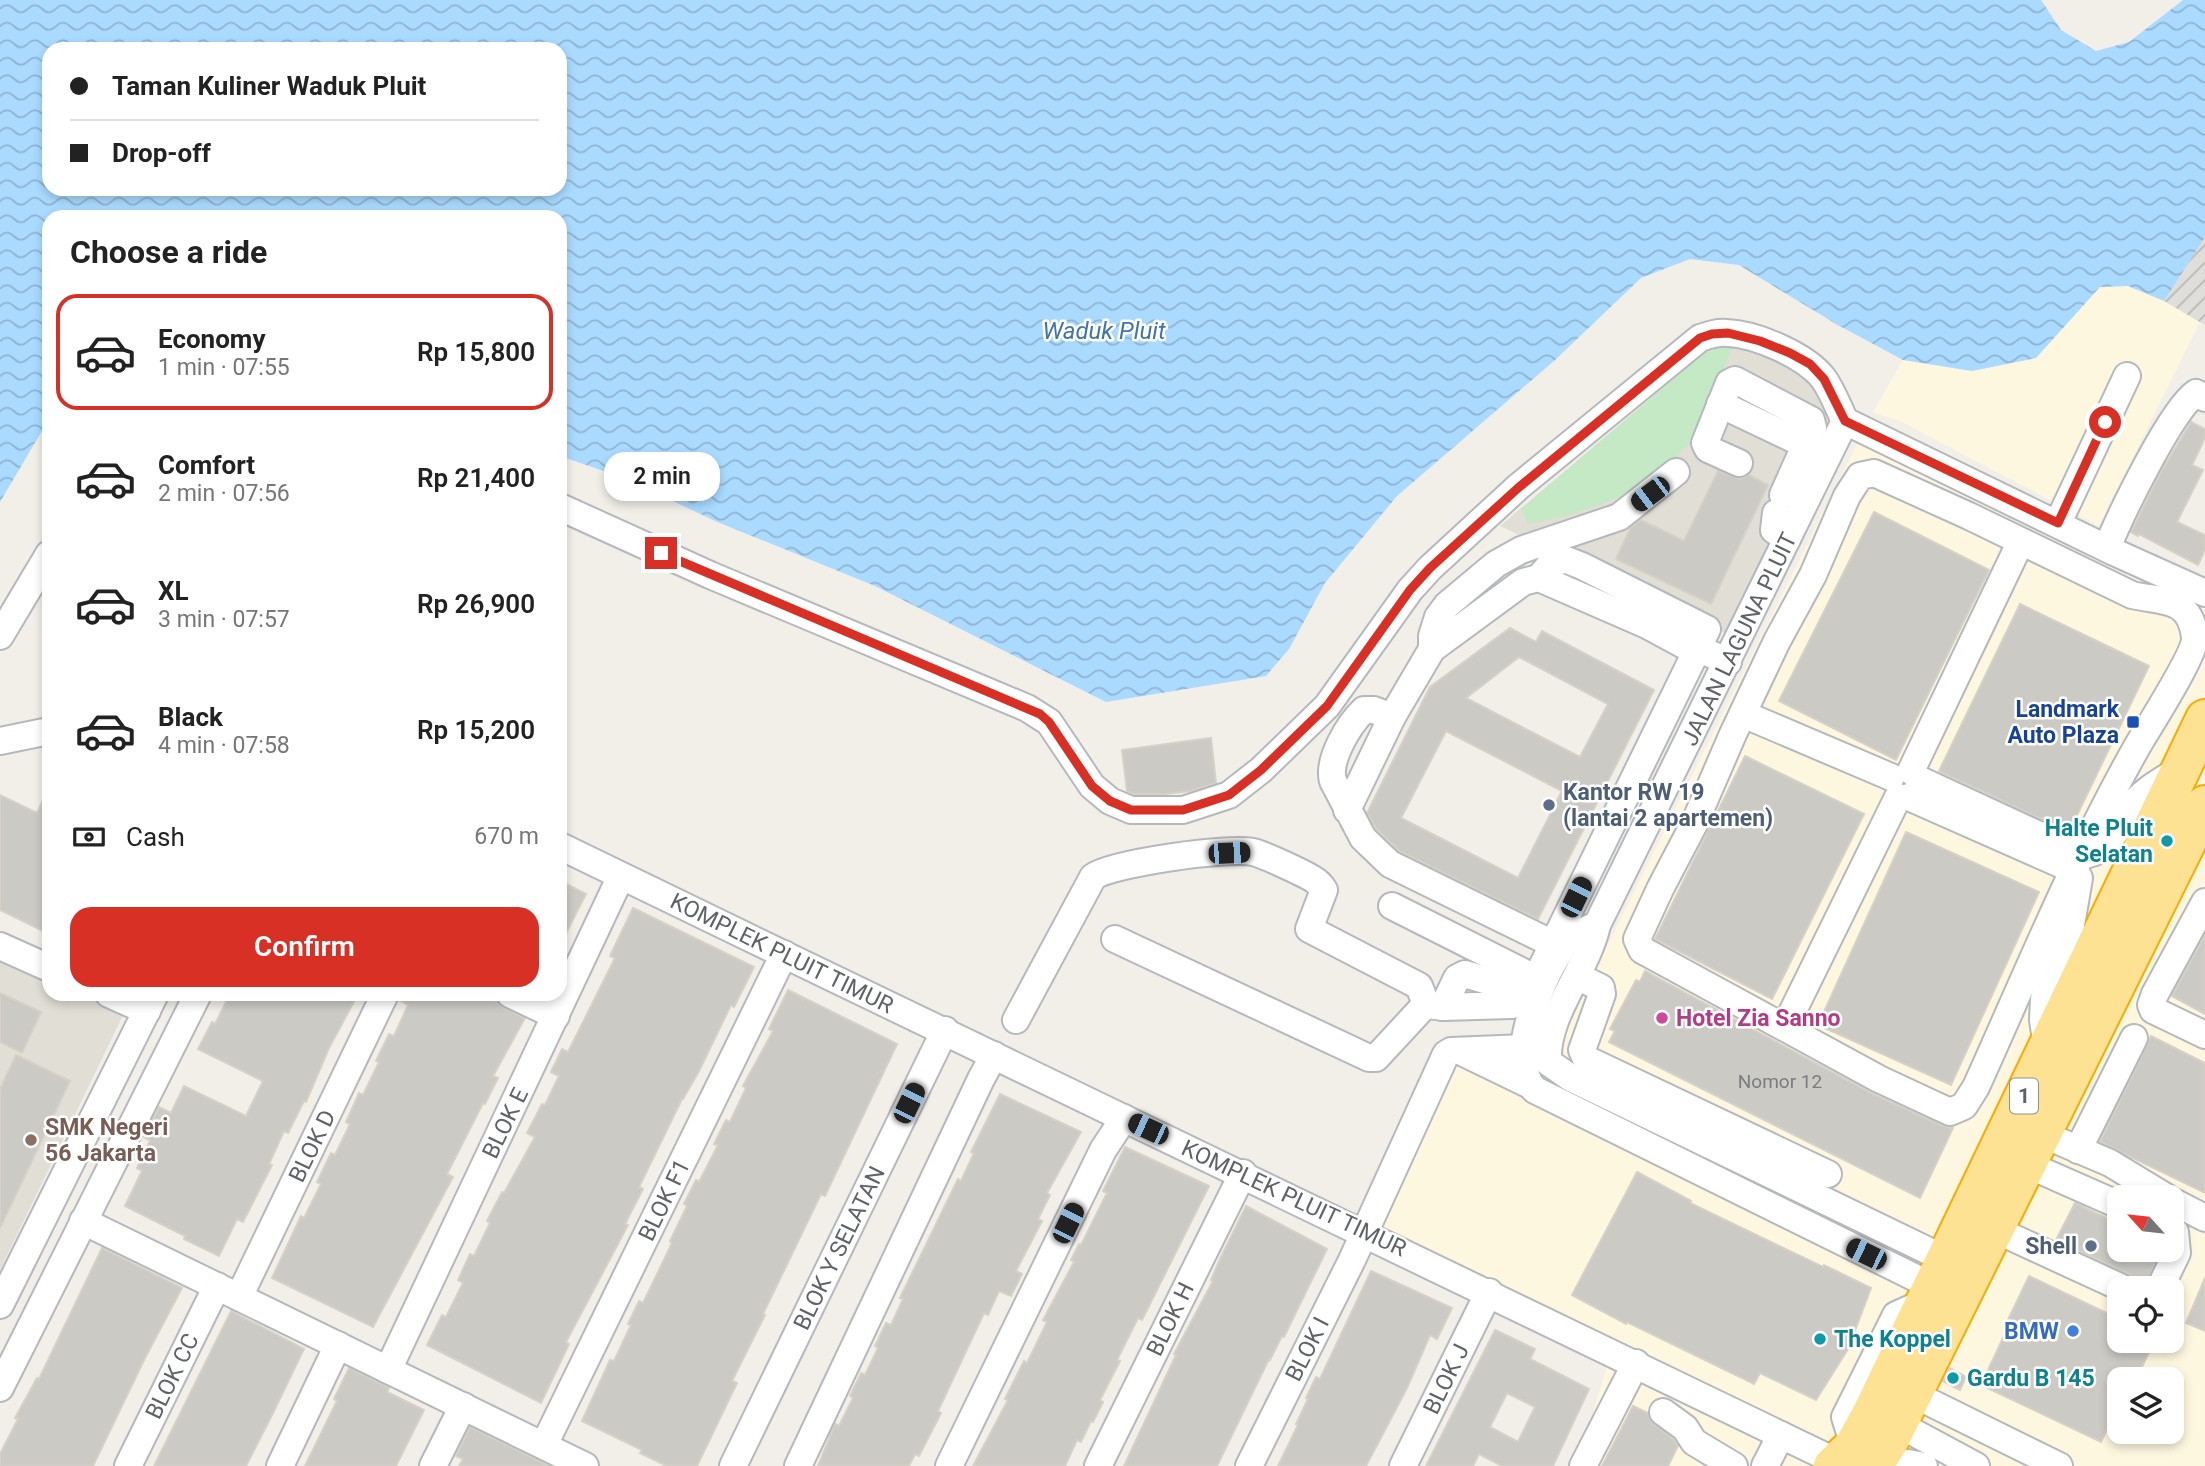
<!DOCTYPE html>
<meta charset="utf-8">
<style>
body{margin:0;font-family:Roboto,sans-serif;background:#f2f2f2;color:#222;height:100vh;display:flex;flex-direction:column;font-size:26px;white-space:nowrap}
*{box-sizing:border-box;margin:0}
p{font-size:23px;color:#767676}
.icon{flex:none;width:38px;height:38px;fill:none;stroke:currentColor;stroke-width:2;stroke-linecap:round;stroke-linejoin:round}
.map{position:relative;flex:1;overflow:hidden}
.details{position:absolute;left:42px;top:210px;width:525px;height:791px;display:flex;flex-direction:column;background:#fff;border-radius:21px;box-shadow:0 4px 10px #0003}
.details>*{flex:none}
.hud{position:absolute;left:42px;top:42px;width:525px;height:154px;border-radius:21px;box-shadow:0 4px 10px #0003;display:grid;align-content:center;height:154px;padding:0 28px;background:#fff}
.needle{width:46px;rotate:297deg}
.tools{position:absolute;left:2107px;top:1185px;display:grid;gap:14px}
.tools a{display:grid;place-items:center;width:77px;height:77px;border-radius:14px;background:#fff;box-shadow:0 4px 10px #0003;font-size:35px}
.end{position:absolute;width:32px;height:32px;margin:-16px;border:9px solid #d93025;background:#fff;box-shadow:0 0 0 4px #fff}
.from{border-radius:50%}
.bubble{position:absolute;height:49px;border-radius:21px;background:#fff;box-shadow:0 4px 10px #0003;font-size:23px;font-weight:600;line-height:49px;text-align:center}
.car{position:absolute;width:21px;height:42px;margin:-21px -10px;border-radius:9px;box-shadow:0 0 5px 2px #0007;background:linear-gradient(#222 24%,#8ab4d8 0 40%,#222 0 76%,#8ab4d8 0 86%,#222 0)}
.hud b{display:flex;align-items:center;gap:24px;height:66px;font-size:26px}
.hud b+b{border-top:2px solid #e0e0e0}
.hud i{width:18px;height:18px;background:#222}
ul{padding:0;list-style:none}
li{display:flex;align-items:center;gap:21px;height:116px;margin:0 14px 10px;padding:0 14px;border:4px solid transparent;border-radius:21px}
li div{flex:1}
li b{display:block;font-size:26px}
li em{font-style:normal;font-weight:600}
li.active{border-color:#d93025}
li>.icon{width:63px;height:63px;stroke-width:1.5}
h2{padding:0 28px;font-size:32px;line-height:84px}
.pay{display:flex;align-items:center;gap:18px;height:77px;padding:0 28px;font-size:26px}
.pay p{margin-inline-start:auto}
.primary-button{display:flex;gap:14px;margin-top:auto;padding:14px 28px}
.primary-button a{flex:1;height:80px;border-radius:21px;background:#d93025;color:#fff;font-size:28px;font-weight:600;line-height:80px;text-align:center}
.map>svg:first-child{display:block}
.commercial{fill:#fef7e0;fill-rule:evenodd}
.industrial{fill:url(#industrial-furrows)}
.education{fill:#e1ded6}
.pitch{fill:#c5e8c5}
.water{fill:url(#water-waves);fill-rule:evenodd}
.building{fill:#cccac5;stroke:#d6d1c6;stroke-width:2;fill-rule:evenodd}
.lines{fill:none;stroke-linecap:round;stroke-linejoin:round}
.minor-casing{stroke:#b5b8bc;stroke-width:30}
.highway-casing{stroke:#f9ab00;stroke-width:42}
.minor{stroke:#fff;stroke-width:26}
.highway{stroke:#fde293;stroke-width:38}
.route{stroke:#d93025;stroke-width:9}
.transit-dot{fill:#1a4fb4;stroke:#fff;stroke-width:2.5}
.service-dot{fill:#5c6f8a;stroke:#fff;stroke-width:2.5}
.culture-dot{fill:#0f9aa8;stroke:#fff;stroke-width:2.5}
.hotel-dot{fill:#d1479c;stroke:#fff;stroke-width:2.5}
.education-dot{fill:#8d6e63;stroke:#fff;stroke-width:2.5}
.shop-dot{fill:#3f7fe0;stroke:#fff;stroke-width:2.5}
.labels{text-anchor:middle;stroke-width:5;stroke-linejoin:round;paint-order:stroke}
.number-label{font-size:19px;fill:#7a7d7f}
.shield{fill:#fff;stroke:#8f9295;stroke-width:2}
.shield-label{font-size:21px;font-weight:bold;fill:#5f6368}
.street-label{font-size:23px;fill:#5f6368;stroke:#fff}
.transit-label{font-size:23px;font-weight:bold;fill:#164399;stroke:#fff;text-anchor:end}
.service-label{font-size:23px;font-weight:bold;fill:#4e5e75;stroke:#fff;text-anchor:start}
.culture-label{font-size:23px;font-weight:bold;fill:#0d838f;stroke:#fff;text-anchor:start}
.hotel-label{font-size:23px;font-weight:bold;fill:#b23c85;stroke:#fff;text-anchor:start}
.education-label{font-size:23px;font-weight:bold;fill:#785e54;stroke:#fff;text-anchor:start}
.shop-label{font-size:23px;font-weight:bold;fill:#366cbe;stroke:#fff;text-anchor:end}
.water-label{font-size:24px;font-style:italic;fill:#4174aa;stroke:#fff}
</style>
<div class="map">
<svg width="2205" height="1466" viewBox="0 0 2205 1466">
<defs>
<pattern id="industrial-furrows" width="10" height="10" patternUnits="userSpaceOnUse" patternTransform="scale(1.75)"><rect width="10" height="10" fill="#e0deda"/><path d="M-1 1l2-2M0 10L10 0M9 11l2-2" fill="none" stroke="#b9b8b5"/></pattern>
<pattern id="water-waves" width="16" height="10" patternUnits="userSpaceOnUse" patternTransform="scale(1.75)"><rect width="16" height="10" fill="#aadaff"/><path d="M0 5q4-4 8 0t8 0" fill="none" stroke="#8eb4d2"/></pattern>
</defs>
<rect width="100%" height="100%" fill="#f1efe8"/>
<g class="commercial">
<path d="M2128,286L2164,301L2200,322L2099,526L1904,423L1873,412L1903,360L1972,371L2035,358L2100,287Z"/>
<path d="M1861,436L2205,604V1466H1570L1591,1421L1610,1354L1350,1228L1438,1049L1533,1095ZM2119,1197H2172V1250H2119ZM2119,1288H2172V1340H2119ZM2119,1379H2172V1432H2119Z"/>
</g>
<path class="industrial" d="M2204,236L2205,237V325L2164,301Z"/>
<g class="education">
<path d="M1735,342L1809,373L1833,414L1727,634L1500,526L1705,352Z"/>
<path d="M0,954L49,976V994H91L126,1009L0,1270Z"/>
</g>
<path class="pitch" d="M1735,342L1692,442L1636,492L1570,515L1528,524L1521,509L1705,352Z"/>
<path class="water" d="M0,0H2041L2061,30L2096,51L2129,42L2183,0H2205V237L2164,301L2128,286L2100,287L2036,358L1972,371L1903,360L1836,324L1739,265L1690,259L1641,278L1554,361L1397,496L1325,583L1289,649L1266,676L1106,702L875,586L715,521L624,478L560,456V217H49V419L0,502ZM49,49H560V189H49Z"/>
<g class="building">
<path d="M2191,422L2205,429V438L2192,465L2203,470L2177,522L2205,535V550L2198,565L2139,534L2138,536L2131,532L2161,472Z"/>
<path d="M1718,471L1740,479L1749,475L1768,485L1711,604L1616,559L1631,527L1641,520L1684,541Z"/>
<path d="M1874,512L1989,570L1896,760L1779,701Z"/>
<path d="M2020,604L2149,666L2069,832L1939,771Z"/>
<path d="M1510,628L1536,642L1542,631L1654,690L1538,919L1399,851L1376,828L1367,813L1430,687ZM1519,657L1608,704L1580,757L1466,698ZM1446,731L1562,791L1518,878L1401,818Z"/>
<path d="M1211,738L1216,783L1190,791L1165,794H1134L1127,791L1122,750Z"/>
<path d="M1745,756L1864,814L1772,999L1655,939Z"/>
<path d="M49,787V934L0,910V795L37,813Z"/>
<path d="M1906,832L2039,892L1951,1085L1818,1025Z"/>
<path d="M560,881L586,894L560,945Z"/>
<path d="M633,908L754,967L734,1007L731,1005L699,1071L683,1099H682L639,1187L643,1189L625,1224L628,1225L566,1342L569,1344L541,1403L427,1345L442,1315L446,1317L463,1283L458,1280L470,1254L474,1256L490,1223L487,1221L502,1192L504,1193L535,1137L527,1133L542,1104L545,1105L559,1076L551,1072L562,1049L568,1052L615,958L610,956Z"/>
<path d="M2205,935V1014L2172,996Z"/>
<path d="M1645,971L1871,1093L1943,1126L1953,1128L1920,1198L1609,1042L1615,1031L1610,1029L1636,980L1640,982Z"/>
<path d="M788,990L897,1044L825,1196L821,1194L763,1314L765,1315L732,1381L737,1383L697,1466H667L640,1453L642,1450L582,1421L610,1360L614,1361L631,1325L628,1324L639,1301L643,1303L672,1243L670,1241L687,1206L684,1204L696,1180L699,1182L718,1145L714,1144L726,1120L730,1122L746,1088L743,1086L773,1031L769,1029Z"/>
<path d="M0,993L41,1012L22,1053L0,1042Z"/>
<path d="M230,994H358L329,1048L306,1102L304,1101L288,1133L284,1131L269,1164L272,1165L243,1222L237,1219L219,1256L184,1239L185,1236L125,1206L142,1171L137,1168L150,1141L144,1137L159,1107L171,1113L184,1086L246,1116L263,1081L198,1049L212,1022L215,1024Z"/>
<path d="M401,994H482L496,1001L503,1008L525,1018L493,1076L498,1078L485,1104L483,1103L447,1174L453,1177L373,1327L272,1278L301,1216L304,1218L321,1184L317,1182L331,1153L335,1155L350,1124L346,1122L359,1093L363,1095L379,1062L376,1061L389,1034L394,1036L408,1005L399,1000Z"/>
<path d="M2151,1036L2205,1063V1193L2100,1142Z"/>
<path d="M16,1055L70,1081L0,1228V1089Z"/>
<path d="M1000,1094L1081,1132L1047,1193L1050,1195L1038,1219L1042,1221L1016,1271L1022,1274L1011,1296L999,1291L988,1315L984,1313L938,1411L941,1413L919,1456L915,1454L909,1466H818L835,1424L839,1426L853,1398L850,1396L861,1373L865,1375L878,1348L875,1346L886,1323L891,1325L903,1299L900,1298L958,1179L961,1181L974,1153L971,1152Z"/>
<path d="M1125,1147L1209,1186L1142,1320L1138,1318L1117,1360L1120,1361L1100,1400L1103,1402L1093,1422L1091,1421L1081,1442L1077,1440L1065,1466H973L1008,1400L1005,1399L1024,1361L1027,1363L1047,1322L1043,1320L1074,1262L1071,1260L1079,1244L1081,1245L1107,1193L1103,1191Z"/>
<path d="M1637,1172L1691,1201L1690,1203L1823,1267L1824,1265L1871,1288L1848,1349L1816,1400L1760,1373L1754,1384L1627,1322L1626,1324L1572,1295Z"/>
<path d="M2075,1203L2119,1224V1250H2161L2145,1287L2137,1283L2129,1274L2056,1240Z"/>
<path d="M1246,1206L1327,1249L1284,1337L1282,1336L1270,1360L1269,1359L1217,1466H1124L1176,1355L1174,1354L1213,1281L1211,1280L1221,1257Z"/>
<path d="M102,1248L182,1288L145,1358L93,1466H0V1454L18,1419L15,1418L37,1378L39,1379Z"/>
<path d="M1371,1271L1452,1308L1437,1339L1430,1335L1407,1388L1366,1466H1278L1298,1425L1296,1424L1308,1399L1306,1398L1316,1377L1320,1379Z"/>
<path d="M2029,1276L2119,1319V1340H2155L2136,1379H2119V1405L2101,1442L1981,1385L2010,1323L2007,1322Z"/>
<path d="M2205,1278V1331L2186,1323Z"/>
<path d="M231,1311L304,1349L271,1417L246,1466H154Z"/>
<path d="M1495,1330L1535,1349L1530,1359L1589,1389L1553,1466H1502L1479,1454L1473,1466H1426ZM1507,1393L1535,1407L1518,1442L1490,1427Z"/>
<path d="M349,1368L389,1388L387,1392L424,1410L396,1466H305L337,1401L334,1399Z"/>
<path d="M1950,1368L1966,1377L1960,1390L1943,1381Z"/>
<path d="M1633,1406L1648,1413L1653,1424L1673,1439L1678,1446L1668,1466H1602Z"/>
<path d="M470,1427L549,1466H459L463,1459L456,1456Z"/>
</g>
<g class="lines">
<defs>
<g id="minor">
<path d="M1720,404L1806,445L1809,451L1820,456"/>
<path d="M1845,421L1597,925C1587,971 1545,1015 1548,1062L1571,1078L1945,1259"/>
<path d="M1739,463L1708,449L1705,443L1729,383L1735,380L1811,420L1813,428L1783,495"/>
<path d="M1874,473L1969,516L2132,595C2162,602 2190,596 2195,637C2196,653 2149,726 2138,745C2076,854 2028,972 1976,1087L1964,1106L1950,1112L1879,1079L1642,950L1637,939L1660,889L1694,824L1733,734L1777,641L1813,575L1847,496L1860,476Z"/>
<path d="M560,507L710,575L1027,708L1049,722L1092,786L1110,801L1131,810H1183L1229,795L1261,770L1327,706L1410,590L1430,568L1518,487L1700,338C1709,335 1717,332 1727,333C1755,334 1805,355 1823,378C1832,390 1838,407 1845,421L2114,552L2205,593"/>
<path d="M1776,513L1774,530L1787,539"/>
<path d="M2058,523L2127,376"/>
<path d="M2107,548C2120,516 2171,410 2196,393L2205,398"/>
<path d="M1539,578L1550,565L1564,559L1582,566L1707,629L1698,648"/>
<path d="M0,636L49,554"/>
<path d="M1432,649V636L1438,617L1447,605L1496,564L1521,550L1619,517L1676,472"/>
<path d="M1743,714L1891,777"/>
<path d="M1392,717L1374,710H1364C1349,724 1327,760 1333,781L1363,838L1390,864L1553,944"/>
<path d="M0,741L49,731"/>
<path d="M1911,771L2020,543"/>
<path d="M1918,779L2082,855C2112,853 2117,822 2135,802C2147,788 2165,779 2180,769"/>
<path d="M1909,797L2074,870L2079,878L2070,931L2050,973L2044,999L2043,1020L2047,1047"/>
<path d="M1347,810L1392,717L1432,649L1523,582L1539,578L1647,625L1684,645L1698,648L1728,662"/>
<path d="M560,846C985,1053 1413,1254 1837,1462"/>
<path d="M2205,902L2155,994L2151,1005L2153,1010L2205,1035"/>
<path d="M1392,906L1531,976"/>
<path d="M1597,925C1588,929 1575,933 1568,939C1564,942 1561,949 1559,953C1541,981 1505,1062 1535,1090L1932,1286"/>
<path d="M1115,939L1369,1058H1376L1426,1004"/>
<path d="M0,946L49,968"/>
<path d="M1577,976L1601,988L1602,994L1582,1050L1586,1059L1828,1174"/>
<path d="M109,994L147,1011"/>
<path d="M510,994L556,1016"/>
<path d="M1428,1005L1443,1007L1511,1005"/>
<path d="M1511,1005L1531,976L1539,973L1692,660"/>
<path d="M1443,1007L1457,978L1465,974L1521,991L1526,1008"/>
<path d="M1016,1020L1093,877C1112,863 1228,847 1253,852C1262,854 1311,876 1317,882C1320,884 1322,887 1324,890L1309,929L1419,986L1426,1004"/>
<path d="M1785,1027L1898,797"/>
<path d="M1464,1053L1530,1085"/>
<path d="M2042,1134L2110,1163L2166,1197"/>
<path d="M2078,1150L2134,1038"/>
<path d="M2026,1164L2119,1205"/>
<path d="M2172,1201L2205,1218"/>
<path d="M83,1221L585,1466"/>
<path d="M1994,1229L2122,1288"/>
<path d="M2160,1288L2177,1253L2175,1232L2172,1230"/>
<path d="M239,1297L385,994"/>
<path d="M0,1305L155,994"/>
<path d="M388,1370L621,876"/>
<path d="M0,1388L198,994"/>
<path d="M1913,1394L2059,1466"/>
<path d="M1663,1412L1685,1428L1694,1442L1734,1466"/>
<path d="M1898,1424L1976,1466"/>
<path d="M544,1445L784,954"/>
<path d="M1854,1446L1845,1417L1896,1315L1925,1302"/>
<path d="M128,1466L217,1286"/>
<path d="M280,1466L338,1345"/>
<path d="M433,1466L463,1406"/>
<path d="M733,1466L945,1030"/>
<path d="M798,1466L981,1079L994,1055"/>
<path d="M949,1466L1103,1150L1124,1118"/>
<path d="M1098,1466L1243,1173"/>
<path d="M1249,1466L1352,1260L1446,1054L1451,1051L1525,1048"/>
<path d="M1403,1466L1489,1292"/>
<path d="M1583,1466L1636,1363"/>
<path d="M1765,1466L1781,1435"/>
<path d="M1895,1466L1908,1463L1924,1466"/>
</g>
<g id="highway">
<path d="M1833,1466L1854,1446L1871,1415L2205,719"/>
<path d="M1873,1466L1889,1441L2205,805"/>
</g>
</defs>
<use href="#minor" class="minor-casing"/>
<use href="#highway" class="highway-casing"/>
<use href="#minor" class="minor"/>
<use href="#highway" class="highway"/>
</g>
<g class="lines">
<path class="route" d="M661,553L1040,714L1049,722L1092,786L1110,801L1131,810H1183L1229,795L1261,770L1327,706L1410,590L1430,568L1518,488L1700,338L1712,334L1728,333L1760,341L1790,353L1810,364L1824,379L1845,421L2058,523L2105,422"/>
</g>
<rect class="transit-dot" x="2126" y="715" width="14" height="14" rx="3.5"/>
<g class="service-dot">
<circle cx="1549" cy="805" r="7"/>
<circle cx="2091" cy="1246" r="7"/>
</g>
<g class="culture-dot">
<circle cx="2167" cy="841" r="7"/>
<circle cx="1820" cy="1339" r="7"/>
<circle cx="1953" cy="1378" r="7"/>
</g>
<circle class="hotel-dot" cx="1662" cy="1018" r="7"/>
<circle class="education-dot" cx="31" cy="1140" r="7"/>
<circle class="shop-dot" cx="2073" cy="1331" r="7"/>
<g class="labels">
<g class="number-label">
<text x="1780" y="1088">Nomor 12</text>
</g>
<rect class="shield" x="2010" y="1078.5" width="28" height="35" rx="5"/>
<g class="shield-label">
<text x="2024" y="1103">1</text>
</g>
<g class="street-label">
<text transform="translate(1739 639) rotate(-64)" y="8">JALAN LAGUNA PLUIT</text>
<text transform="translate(782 953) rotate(26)" y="8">KOMPLEK PLUIT TIMUR</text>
<text transform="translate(505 1123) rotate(-64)" y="8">BLOK E</text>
<text transform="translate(312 1146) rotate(-64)" y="8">BLOK D</text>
<text transform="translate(1294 1198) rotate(25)" y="8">KOMPLEK PLUIT TIMUR</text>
<text transform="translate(664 1200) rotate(-64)" y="8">BLOK F1</text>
<text transform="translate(839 1248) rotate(-64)" y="8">BLOK Y SELATAN</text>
<text transform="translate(1170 1319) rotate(-64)" y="8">BLOK H</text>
<text transform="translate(1307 1349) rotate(-63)" y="8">BLOK I</text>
<text transform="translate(172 1376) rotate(-64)" y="8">BLOK CC</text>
<text transform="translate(1446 1379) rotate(-64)" y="8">BLOK J</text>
</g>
<g class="transit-label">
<text x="2119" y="717">Landmark<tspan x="2119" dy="26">Auto Plaza</tspan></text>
</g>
<g class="service-label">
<text x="1563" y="800">Kantor RW 19<tspan x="1563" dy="26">(lantai 2 apartemen)</tspan></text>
<text x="2077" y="1254" text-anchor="end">Shell</text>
</g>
<g class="culture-label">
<text x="2153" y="836" text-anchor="end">Halte Pluit<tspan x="2153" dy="26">Selatan</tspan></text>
<text x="1834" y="1347">The Koppel</text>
<text x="1967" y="1386">Gardu B 145</text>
</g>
<g class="hotel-label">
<text x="1676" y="1026">Hotel Zia Sanno</text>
</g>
<g class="education-label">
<text x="45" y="1135">SMK Negeri<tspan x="45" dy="26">56 Jakarta</tspan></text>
</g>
<g class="shop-label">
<text x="2059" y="1339">BMW</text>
</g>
<g class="water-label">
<text x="1104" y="339">Waduk Pluit</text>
</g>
</g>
</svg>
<div class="tools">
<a><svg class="needle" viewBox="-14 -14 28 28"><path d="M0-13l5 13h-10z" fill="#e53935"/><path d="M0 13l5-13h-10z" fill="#767676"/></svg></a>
<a><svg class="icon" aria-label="locate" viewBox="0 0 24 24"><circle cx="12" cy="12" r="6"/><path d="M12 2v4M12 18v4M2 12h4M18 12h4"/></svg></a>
<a><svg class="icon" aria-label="layers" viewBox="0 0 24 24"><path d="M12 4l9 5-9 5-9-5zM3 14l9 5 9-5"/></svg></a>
</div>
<i class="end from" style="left:2105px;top:422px"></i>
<i class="end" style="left:661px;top:553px"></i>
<div class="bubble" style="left:604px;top:452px;width:116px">2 min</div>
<i class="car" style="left:1650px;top:494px;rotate:233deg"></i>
<i class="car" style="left:1229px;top:853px;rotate:88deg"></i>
<i class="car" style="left:1576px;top:897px;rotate:26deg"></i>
<i class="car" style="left:909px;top:1103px;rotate:26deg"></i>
<i class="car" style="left:1148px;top:1129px;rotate:295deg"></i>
<i class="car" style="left:1068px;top:1223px;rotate:26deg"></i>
<i class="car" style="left:1866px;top:1254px;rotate:296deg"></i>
<div class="hud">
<b><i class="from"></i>Taman Kuliner Waduk Pluit</b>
<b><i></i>Drop-off</b>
</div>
<section class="details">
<h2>Choose a ride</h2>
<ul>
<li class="active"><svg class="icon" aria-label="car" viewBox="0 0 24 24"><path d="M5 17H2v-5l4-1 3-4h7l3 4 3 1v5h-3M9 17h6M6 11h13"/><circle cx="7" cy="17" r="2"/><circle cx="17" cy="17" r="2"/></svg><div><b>Economy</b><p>1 min · 07:55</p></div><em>Rp 15,800</em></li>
<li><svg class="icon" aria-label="car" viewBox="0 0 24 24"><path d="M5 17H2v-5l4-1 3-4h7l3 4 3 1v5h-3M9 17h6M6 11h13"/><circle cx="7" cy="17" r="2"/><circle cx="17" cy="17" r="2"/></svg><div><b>Comfort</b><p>2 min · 07:56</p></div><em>Rp 21,400</em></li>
<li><svg class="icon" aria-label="car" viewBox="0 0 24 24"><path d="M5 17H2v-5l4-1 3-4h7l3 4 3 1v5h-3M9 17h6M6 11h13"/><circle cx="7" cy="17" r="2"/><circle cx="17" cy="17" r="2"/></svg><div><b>XL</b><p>3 min · 07:57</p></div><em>Rp 26,900</em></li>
<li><svg class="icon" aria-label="car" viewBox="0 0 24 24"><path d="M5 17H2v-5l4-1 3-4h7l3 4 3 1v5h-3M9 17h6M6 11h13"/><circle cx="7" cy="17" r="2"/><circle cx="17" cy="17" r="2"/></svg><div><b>Black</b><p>4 min · 07:58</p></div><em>Rp 15,200</em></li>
</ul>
<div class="pay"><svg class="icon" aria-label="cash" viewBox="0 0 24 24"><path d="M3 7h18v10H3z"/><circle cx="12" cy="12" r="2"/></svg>Cash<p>670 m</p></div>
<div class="primary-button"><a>Confirm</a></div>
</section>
</div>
